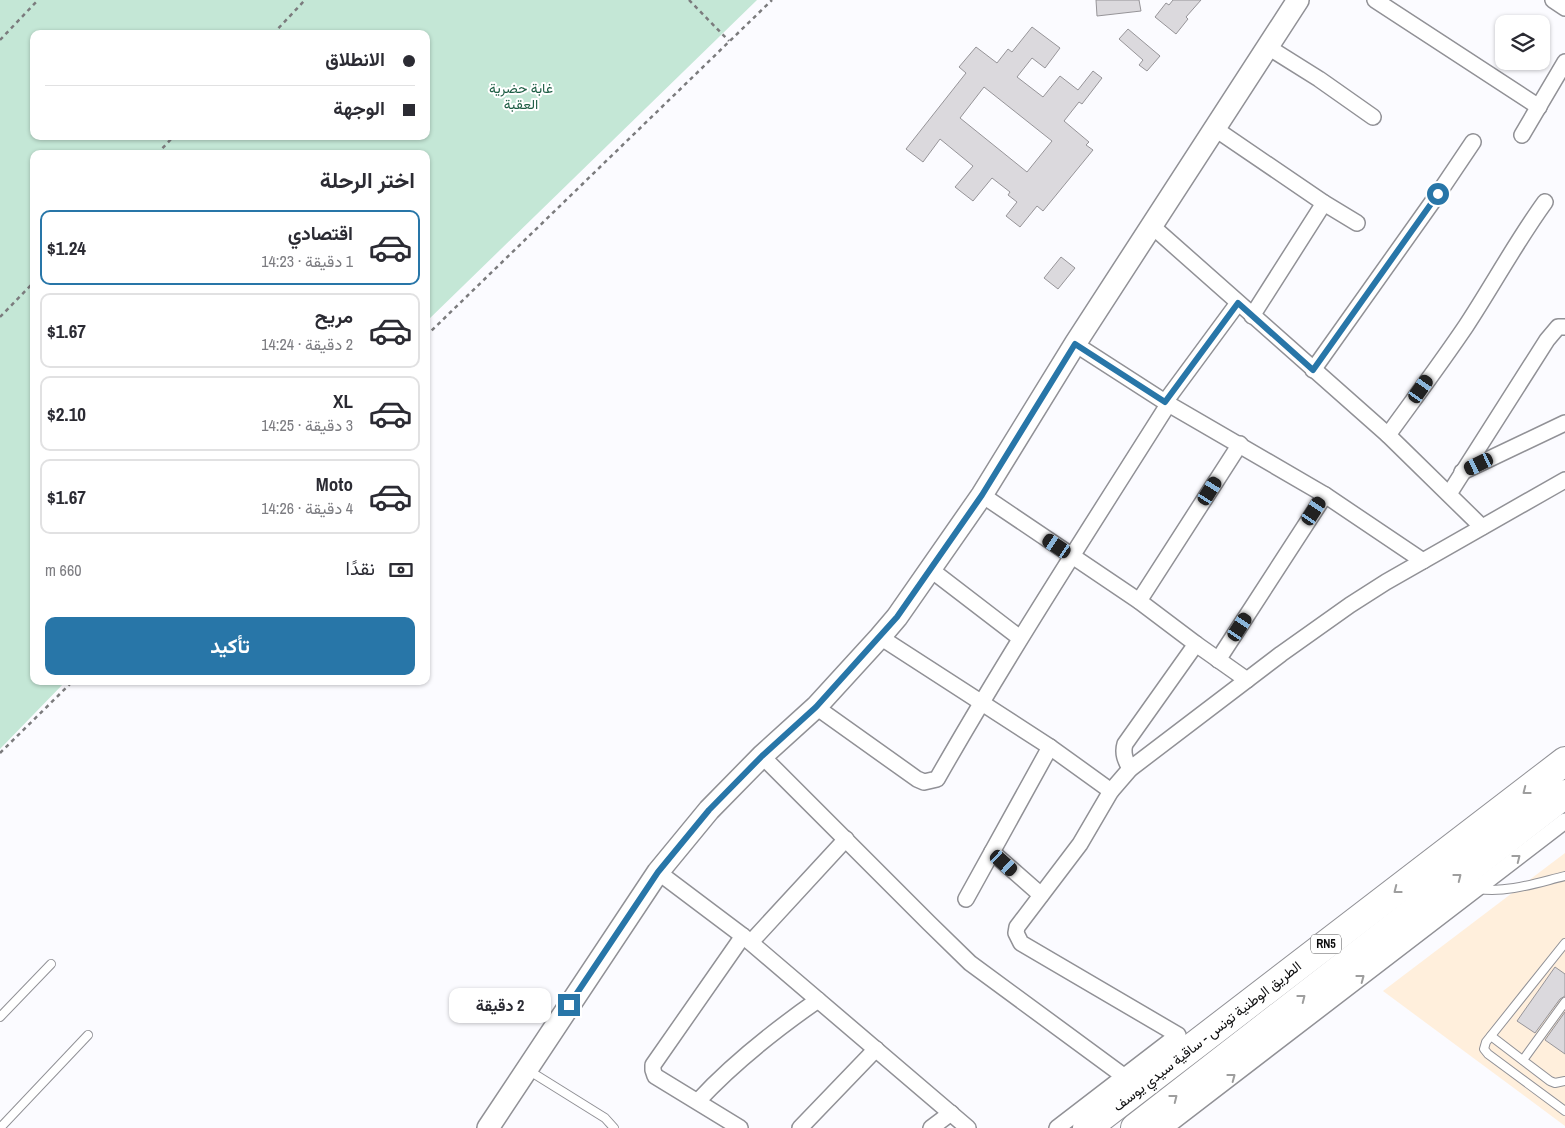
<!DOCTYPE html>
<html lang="ar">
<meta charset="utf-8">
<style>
body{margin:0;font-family:"Archivo Narrow",Vazirmatn,sans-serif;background:#f7f7f7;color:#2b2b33;direction:rtl;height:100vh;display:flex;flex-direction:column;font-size:19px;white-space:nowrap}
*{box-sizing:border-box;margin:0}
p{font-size:16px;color:#7c7c81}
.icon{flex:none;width:28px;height:28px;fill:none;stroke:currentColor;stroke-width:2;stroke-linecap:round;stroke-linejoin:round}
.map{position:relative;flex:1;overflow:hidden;direction:ltr}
.panel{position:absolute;left:30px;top:150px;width:400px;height:535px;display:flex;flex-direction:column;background:#fff;border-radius:10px;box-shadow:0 1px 4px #0004;direction:rtl}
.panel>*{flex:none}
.banner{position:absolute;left:30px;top:30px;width:400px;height:110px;border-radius:10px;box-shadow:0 1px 4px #0004;direction:rtl;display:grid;align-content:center;height:110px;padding:0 15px;background:#fff}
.controls{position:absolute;left:1495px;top:15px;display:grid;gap:10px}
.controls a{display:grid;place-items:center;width:55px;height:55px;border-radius:10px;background:#fff;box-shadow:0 1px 4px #0004;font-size:25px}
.end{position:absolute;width:22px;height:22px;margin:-11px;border:6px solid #2876a8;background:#fff;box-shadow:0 0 0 2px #fff}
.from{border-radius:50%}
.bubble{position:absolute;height:35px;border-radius:10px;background:#fff;box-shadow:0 1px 4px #0004;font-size:16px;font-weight:700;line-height:35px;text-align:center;direction:rtl}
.car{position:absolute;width:15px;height:30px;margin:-15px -8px;border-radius:6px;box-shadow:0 0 4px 1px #0007;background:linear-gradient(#222 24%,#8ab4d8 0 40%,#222 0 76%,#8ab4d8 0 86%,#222 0)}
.banner b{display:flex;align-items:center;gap:18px;height:48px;font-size:19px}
.banner b+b{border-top:1px solid #e1e1e2}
.banner i{width:12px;height:12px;background:#2b2b33}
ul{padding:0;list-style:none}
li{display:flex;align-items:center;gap:15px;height:75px;margin:0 10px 8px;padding:0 5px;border:2px solid #e1e1e2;border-radius:10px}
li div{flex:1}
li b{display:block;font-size:19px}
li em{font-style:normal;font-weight:700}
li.current{border-color:#2876a8}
li>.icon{width:45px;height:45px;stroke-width:1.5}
h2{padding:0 15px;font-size:22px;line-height:60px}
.pay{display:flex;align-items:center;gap:12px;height:55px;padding:0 15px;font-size:19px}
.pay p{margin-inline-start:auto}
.button{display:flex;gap:10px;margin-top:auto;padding:10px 15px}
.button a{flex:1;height:58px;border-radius:10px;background:#2876a8;color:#fff;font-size:20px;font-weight:700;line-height:58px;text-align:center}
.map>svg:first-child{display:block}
.industrial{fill:#ffefdc}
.green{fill:#c4e7d6;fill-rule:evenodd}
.building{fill:#dbd9dd;stroke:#969498;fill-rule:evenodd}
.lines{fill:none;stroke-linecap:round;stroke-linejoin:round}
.lane-casing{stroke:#919196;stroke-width:10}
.street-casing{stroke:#919196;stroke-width:18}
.secondary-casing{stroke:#919196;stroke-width:24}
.highway-casing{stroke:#919196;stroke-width:30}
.path{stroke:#7b7b7d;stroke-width:2.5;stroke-dasharray:4 4;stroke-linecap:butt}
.lane{stroke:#fff;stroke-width:8}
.street{stroke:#fff;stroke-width:15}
.secondary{stroke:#fff;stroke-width:21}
.highway{stroke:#fff;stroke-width:28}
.oneway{stroke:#9e9e9e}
.route{stroke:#2876a8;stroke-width:6}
.labels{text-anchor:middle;stroke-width:4;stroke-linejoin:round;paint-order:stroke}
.shield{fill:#fff;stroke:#555556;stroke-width:1}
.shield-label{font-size:12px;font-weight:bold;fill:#0c0c0d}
.park-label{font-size:14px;fill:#1f5e45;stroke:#fff}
.street-label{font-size:14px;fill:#0c0c0d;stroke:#fff}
</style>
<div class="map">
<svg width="1565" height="1128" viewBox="0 0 1565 1128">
<rect width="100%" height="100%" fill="#fbfbff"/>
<path class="industrial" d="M1565,853V1126L1383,991Z"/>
<path class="green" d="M0,0H757L426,322V154H34V681H66L0,749ZM34,34H426V136H34Z"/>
<g class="building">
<path d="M1096,0H1139L1141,11L1097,16Z"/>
<path d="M1173,0H1201L1186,17L1188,19L1176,34L1155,17L1166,3L1169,5Z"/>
<path d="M1032,27L1060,48L1045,68L1032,58L1017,77L1043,97L1060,76L1078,90L1093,71L1102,78L1082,104L1079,102L1064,121L1089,142L1086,145L1093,150L1043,211L1037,206L1020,227L1006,216L1017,202L1008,195L1010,192L992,178L973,201L955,187L973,166L940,139L923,162L906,149L966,73L959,67L976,47L997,63L1008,49L1012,52ZM984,87L1052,141L1027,172L960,118Z"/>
<path d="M1128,29L1160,56L1147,71L1139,65L1143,60L1119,39Z"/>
<path d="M1061,257L1075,268L1058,289L1044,278Z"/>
<path d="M1555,967L1565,974V996L1560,999L1535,1033L1517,1021Z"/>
<path d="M1565,1012V1054L1545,1040Z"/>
</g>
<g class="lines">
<defs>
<g id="lane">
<path d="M1478,889C1508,893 1536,883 1565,876"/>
<path d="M1565,943L1486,1042L1484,1049L1488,1054L1565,1111"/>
<path d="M0,1017L51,964"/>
<path d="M1491,1036L1550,1081L1555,1083L1565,1081"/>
<path d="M1523,1060L1565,1002"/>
<path d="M528,1070L605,1118L614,1128"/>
<path d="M0,1128L88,1035"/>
</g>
<g id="street">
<path d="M1375,0L1539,107"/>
<path d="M1553,0L1565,8"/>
<path d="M1268,47L1319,79L1373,117"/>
<path d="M1214,128L1324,203L1357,223"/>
<path d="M1522,135L1565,62"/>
<path d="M1152,226L1388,435L1482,527"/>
<path d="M1252,316L1324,203"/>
<path d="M1075,344L1165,402L1325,495L1423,561"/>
<path d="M1313,370L1438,194L1473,142"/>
<path d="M1165,402L1238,303"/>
<path d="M1388,435C1414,399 1441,363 1466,326C1493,285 1516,242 1545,202"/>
<path d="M1462,472L1565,423"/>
<path d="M1449,494L1547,340L1558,327H1565"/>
<path d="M982,495L1139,601L1196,644"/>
<path d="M930,569L1020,638"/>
<path d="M1139,601L1240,444"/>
<path d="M880,637L1050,747L1111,791"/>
<path d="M1218,660L1325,495"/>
<path d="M816,707L917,779L924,782L937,779C1010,651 1090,528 1169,403"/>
<path d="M762,756L929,923L970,963L1125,1077"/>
<path d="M1130,769C1126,761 1122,754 1125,744L1196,644L1247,680"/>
<path d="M992,852L1041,895"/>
<path d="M658,872L743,936L968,1128"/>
<path d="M966,899L1050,747"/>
<path d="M751,942L846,839"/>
<path d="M698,1101C734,1062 775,1030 818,1000"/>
<path d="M740,1128L655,1076L653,1070V1065L743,936"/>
<path d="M800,1128L876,1049"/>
<path d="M931,1128L951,1113"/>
<path d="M1057,1128L1178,1035L1021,943L1016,933L1017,927L1080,844L1111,791L1130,769L1281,654L1350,605L1386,582L1565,480"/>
<path d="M1165,1128L1565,821"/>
</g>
<path id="secondary" d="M488,1128L658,872L709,810L762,756L816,707L880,637L897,617L982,495L1075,344L1298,0"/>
<g id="highway">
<path d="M1087,1128L1565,761"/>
<path d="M1135,1128L1565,794"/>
</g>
</defs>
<use href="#lane" class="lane-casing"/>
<use href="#street" class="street-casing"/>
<use href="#secondary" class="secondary-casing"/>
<use href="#highway" class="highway-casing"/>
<g class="path">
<path d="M689,0L729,41"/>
<path d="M273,34L305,0"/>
<path d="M0,40L38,0"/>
<path d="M157,154L174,136"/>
<path d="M0,317L34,282"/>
<path d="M426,336L772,0"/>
<path d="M0,753L73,681"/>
</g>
<use href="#lane" class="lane"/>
<use href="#street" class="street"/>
<use href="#secondary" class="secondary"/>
<use href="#highway" class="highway"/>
</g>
<defs><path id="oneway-chevron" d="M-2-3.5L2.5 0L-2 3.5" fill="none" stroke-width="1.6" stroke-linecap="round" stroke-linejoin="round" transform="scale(1.25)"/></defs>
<g class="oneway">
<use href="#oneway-chevron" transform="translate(1526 791) rotate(142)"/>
<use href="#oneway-chevron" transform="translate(1517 858) rotate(-38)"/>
<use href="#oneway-chevron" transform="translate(1458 877) rotate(-38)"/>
<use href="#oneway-chevron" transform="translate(1397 890) rotate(142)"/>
<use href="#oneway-chevron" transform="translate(1361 978) rotate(-37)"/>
<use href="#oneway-chevron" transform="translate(1302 998) rotate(-38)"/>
<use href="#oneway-chevron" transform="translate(1232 1077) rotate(-37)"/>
<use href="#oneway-chevron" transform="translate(1174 1098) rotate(-38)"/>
</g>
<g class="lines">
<path class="route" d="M569,1005L658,872L709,810L762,756L816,707L897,617L982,495L1075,344L1165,402L1238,303L1313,370L1438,194"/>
</g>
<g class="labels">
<rect class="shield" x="1311" y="934.5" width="30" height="19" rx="4"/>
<g class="shield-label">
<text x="1326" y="948">RN5</text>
</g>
<g class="park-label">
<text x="521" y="93">غابة حضرية<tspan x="521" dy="16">العقبة</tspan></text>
</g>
<g class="street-label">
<text transform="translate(1207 1036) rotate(-38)" y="5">الطريق الوطنية تونس - ساقية سيدي يوسف</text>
</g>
</g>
</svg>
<div class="controls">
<a><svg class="icon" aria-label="layers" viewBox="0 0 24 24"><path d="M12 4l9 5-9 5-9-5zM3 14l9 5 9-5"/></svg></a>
</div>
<i class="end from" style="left:1438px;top:194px"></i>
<i class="end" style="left:569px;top:1005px"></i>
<div class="bubble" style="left:449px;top:988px;width:102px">2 دقيقة</div>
<i class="car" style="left:1421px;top:389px;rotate:35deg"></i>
<i class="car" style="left:1479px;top:464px;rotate:244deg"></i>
<i class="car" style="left:1210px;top:491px;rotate:32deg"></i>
<i class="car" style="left:1314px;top:511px;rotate:33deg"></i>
<i class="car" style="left:1057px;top:546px;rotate:304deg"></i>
<i class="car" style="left:1240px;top:627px;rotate:33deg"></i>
<i class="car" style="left:1004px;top:863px;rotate:132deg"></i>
<div class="banner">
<b><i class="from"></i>الانطلاق</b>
<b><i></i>الوجهة</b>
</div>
<section class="panel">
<h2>اختر الرحلة</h2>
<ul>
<li class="current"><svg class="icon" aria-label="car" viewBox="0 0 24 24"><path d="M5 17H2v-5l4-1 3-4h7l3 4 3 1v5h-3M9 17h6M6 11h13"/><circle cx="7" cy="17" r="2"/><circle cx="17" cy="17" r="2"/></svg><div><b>اقتصادي</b><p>1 دقيقة · 14:23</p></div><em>$1.24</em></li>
<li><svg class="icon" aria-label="car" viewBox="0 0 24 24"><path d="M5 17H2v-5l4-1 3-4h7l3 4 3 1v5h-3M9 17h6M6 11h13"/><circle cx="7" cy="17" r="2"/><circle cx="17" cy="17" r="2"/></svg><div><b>مريح</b><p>2 دقيقة · 14:24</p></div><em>$1.67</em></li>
<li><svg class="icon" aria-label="car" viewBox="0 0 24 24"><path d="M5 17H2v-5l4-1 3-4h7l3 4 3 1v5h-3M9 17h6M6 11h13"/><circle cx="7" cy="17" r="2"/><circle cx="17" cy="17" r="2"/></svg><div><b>XL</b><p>3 دقيقة · 14:25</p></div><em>$2.10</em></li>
<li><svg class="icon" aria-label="car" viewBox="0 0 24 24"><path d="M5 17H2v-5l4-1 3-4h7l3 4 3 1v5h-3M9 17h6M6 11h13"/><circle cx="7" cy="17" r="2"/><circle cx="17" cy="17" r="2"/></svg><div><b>Moto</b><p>4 دقيقة · 14:26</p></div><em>$1.67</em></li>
</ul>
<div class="pay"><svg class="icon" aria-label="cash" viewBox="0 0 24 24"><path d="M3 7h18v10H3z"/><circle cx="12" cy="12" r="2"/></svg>نقدًا<p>660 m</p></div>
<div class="button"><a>تأكيد</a></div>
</section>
</div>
